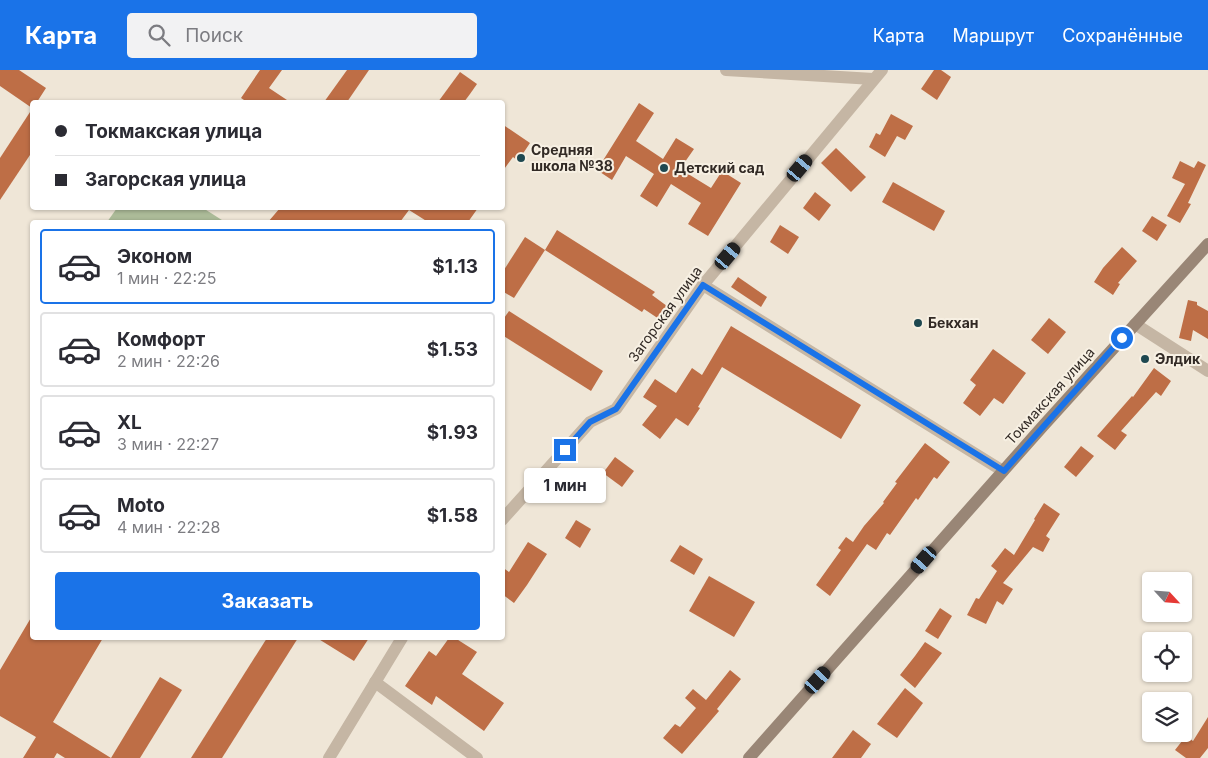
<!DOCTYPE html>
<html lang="ru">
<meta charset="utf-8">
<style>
body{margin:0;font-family:Inter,sans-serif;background:#f2f2f3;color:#2b2b33;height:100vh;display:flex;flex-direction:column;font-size:19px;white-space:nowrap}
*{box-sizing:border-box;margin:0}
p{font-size:16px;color:#7c7c81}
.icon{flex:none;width:28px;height:28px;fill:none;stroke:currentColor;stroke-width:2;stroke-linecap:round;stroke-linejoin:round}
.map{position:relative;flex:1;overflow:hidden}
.panel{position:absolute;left:30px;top:150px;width:475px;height:420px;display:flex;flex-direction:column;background:#fff;border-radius:5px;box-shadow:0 1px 4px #0004}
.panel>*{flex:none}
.banner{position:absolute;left:30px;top:30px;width:475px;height:110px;border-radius:5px;box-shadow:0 1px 4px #0004;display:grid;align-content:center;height:110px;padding:0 25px;background:#fff}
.needle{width:32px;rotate:116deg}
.fabs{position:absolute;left:1142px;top:502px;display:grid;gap:10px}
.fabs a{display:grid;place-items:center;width:50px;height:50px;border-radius:5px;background:#fff;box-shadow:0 1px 4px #0004;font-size:25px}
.end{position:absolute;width:22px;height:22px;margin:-11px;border:6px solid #1a73e8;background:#fff;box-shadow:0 0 0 2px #fff}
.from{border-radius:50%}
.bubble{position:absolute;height:35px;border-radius:5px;background:#fff;box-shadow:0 1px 4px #0004;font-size:16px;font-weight:700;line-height:35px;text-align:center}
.car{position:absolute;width:15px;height:30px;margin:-15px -8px;border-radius:6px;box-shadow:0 0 4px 1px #0007;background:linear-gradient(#222 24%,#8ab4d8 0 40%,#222 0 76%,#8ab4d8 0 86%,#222 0)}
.banner b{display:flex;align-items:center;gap:18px;height:48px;font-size:19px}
.banner b+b{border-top:1px solid #e1e1e2}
.banner i{width:12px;height:12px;background:#2b2b33}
ul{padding:9px 0 0;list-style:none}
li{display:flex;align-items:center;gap:15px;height:75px;margin:0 10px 8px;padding:0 15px;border:2px solid #e1e1e2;border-radius:5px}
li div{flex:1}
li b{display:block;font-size:19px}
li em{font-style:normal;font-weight:700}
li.selected{border-color:#1a73e8}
li>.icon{width:45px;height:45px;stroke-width:1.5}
.action{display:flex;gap:10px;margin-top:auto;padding:10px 25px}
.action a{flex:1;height:58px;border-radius:5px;background:#1a73e8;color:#fff;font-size:20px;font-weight:700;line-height:58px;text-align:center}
header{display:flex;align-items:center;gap:30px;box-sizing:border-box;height:70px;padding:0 25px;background:#1a73e8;color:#fff}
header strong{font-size:24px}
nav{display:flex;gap:28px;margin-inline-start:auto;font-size:18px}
.search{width:350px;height:45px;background:#f2f2f3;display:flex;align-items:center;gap:12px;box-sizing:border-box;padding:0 18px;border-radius:5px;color:#7c7c81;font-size:19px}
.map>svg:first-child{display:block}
.green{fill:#adbc99}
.building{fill:#be6e46}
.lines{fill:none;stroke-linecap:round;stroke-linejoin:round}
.street{stroke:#c5b6a4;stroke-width:12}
.secondary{stroke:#998676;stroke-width:12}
.route{stroke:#1a73e8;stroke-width:6}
.poi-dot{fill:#1e4850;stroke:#f7f0e3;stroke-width:2}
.labels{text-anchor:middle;stroke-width:4;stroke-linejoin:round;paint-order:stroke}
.poi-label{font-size:14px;font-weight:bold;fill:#322a25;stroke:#f7f0e3;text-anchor:start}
.street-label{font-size:14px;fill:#322a25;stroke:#f7f0e3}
</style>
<header>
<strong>Карта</strong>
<div class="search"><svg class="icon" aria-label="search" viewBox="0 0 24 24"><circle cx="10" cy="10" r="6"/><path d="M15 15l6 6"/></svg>Поиск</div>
<nav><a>Карта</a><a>Маршрут</a><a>Сохранённые</a></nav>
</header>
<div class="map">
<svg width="1208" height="688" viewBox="0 0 1208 688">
<rect width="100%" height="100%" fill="#efe6d7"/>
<path class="green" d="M117,138H203L225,152H107Z"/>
<g class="building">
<path d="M0,0H19L46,18L37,32H32V38L0,16Z"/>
<path d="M260,0H282L269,18L290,32H247L241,28Z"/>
<path d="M347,0H369L347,32H324Z"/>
<path d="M934,0H941L951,7L937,30L921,19Z"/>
<path d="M460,2L477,14L470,24L464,32H438Z"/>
<path d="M639,33L654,43L636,71L663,89L676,68L694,79L680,99L711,118L722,101L741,113L708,166L688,154L701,133L671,114L657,137L640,126L654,104L626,86L612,110L597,100Z"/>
<path d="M32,39V82L0,130V88Z"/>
<path d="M891,44L913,56L905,70L897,66L885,87L869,77L876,63L880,65Z"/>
<path d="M502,54L530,73L518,91L513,87L502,102Z"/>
<path d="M836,78L866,107L851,122L821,93Z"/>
<path d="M1180,91L1194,98L1198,91L1206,95L1188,133L1191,134L1180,153L1167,146L1185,114L1172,108Z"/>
<path d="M893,112L945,141L934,161L882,132Z"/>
<path d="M815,122L831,135L819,151L803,138Z"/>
<path d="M280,138H478L468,152H428L409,140L400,152H268Z"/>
<path d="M1152,146L1167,155L1157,171L1142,161Z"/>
<path d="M780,155L799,167L788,184L770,172Z"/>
<path d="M557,160L655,222L652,225L671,239L662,251L644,239L642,242L545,180Z"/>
<path d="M525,167L545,180L514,228L502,221V203Z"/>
<path d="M1122,177L1137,191L1118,213L1120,214L1113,225L1094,212L1103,198Z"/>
<path d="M738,207L767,227L761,237L731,217Z"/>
<path d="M1188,230L1197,232V235L1208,241V269L1193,260L1191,271L1179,268Z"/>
<path d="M509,241L603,301L591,321L502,265V251Z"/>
<path d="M1049,248L1066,262L1048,284L1031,270Z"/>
<path d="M731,256L861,335L841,369L722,297L698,337L700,338L688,356L676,348L660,369L642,355L657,336L643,327L655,309L676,323L692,298L702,305Z"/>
<path d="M993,279L1026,303L1003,334L994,328L980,346L963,333L976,315L970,310Z"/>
<path d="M1154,298L1171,311L1161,326L1156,322L1121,361L1127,365L1115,380L1097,366L1132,326L1133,327Z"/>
<path d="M925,373L950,392L937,409L934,407L918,430L916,428L890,465L887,463L876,480L867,474L830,526L816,515L841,480L838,478L846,467L853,472L864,456L884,433L883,432L897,413L895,412Z"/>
<path d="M1081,376L1094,386L1076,407L1064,397Z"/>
<path d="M615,387L634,401L622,417L603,403Z"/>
<path d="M1044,433L1060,444L1046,466L1050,469L1043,482L1033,477L1003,513L1013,519L1003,535L997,531L986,554L967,545L976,528L979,529L997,501L991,496L1005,478L1014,485L1035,450L1034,449Z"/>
<path d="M576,450L591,459L580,478L565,468Z"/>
<path d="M528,472L547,484L527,515L514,533L502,524V497L509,502Z"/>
<path d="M680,475L703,489L694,505L670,491Z"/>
<path d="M709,506L755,532L734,567L689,541Z"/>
<path d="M940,538L952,546L938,569L925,561Z"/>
<path d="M32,546V568H103L53,652L111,688H65L57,683L54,688H23L36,667L0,646V600Z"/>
<path d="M267,568H298L222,688H191Z"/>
<path d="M317,568H369L354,591Z"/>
<path d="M449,568H455L477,582L462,604L504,633L484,661L436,626L432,635L405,616L429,581L436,586Z"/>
<path d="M925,572L942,583L915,618L900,605L915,586Z"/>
<path d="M730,600L741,609L717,639L719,641L682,684L663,668L675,654L680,657L696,638L685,628L693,619L706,630Z"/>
<path d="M160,607L182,620L140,688H111Z"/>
<path d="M905,618L923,633L897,668L877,654Z"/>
<path d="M1208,647V678L1200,688H1186L1175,680L1186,666L1193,671Z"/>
<path d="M853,660L871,674L861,688H832Z"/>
</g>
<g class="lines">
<g class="street">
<path d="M726,0L873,9"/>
<path d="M703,215L1003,401"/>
<path d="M1135,254L1208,301"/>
<path d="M502,450L590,352L616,339L703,215L882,0"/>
<path d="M375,612L477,688"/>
<path d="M329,688L402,568"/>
</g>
<path class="secondary" d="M749,688L1043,356L1208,174"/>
</g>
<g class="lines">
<path class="route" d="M565,380L590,352L616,339L703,215L1004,401L1122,268"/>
</g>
<g class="poi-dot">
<circle cx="521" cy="88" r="5"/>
<circle cx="664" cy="98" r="5"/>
<circle cx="918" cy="253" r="5"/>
<circle cx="1145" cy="289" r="5"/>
</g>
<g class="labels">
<g class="poi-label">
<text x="531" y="85">Средняя<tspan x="531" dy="16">школа №38</tspan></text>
<text x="674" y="103">Детский сад</text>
<text x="928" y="258">Бекхан</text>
<text x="1155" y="294">Элдик</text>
</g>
<g class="street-label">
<text transform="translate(665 244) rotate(-54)" y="5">Загорская улица</text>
<text transform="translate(1050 326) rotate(-48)" y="5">Токмакская улица</text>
</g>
</g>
</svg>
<div class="fabs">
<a><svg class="needle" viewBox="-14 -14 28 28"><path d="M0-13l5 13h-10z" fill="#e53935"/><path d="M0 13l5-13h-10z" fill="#7c7c81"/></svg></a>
<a><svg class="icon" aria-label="locate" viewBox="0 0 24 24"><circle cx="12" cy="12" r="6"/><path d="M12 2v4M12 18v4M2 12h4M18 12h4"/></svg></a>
<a><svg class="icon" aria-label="layers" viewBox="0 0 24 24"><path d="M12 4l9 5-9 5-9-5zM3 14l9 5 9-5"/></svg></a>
</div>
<i class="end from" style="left:1122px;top:268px"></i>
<i class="end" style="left:565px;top:380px"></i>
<div class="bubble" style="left:524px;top:398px;width:82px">1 мин</div>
<i class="car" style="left:800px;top:98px;rotate:40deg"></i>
<i class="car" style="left:728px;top:186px;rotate:40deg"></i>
<i class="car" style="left:924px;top:490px;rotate:221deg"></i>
<i class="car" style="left:818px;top:610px;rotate:42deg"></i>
<div class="banner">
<b><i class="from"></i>Токмакская улица</b>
<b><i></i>Загорская улица</b>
</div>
<section class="panel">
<ul>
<li class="selected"><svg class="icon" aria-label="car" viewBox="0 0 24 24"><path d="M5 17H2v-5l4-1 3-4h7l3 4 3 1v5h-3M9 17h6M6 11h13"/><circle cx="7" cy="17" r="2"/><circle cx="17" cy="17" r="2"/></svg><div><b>Эконом</b><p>1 мин · 22:25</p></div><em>$1.13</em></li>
<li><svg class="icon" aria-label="car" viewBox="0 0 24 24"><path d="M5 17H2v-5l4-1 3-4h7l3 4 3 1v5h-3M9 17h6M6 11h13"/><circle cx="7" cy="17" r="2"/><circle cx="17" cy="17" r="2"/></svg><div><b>Комфорт</b><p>2 мин · 22:26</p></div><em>$1.53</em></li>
<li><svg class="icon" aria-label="car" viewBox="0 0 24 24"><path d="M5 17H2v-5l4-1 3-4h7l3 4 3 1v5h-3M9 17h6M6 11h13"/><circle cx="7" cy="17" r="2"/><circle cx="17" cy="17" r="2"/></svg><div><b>XL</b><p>3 мин · 22:27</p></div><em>$1.93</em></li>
<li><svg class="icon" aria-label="car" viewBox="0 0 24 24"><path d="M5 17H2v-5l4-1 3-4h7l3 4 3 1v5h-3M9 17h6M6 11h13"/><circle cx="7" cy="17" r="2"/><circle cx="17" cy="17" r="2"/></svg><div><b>Moto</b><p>4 мин · 22:28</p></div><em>$1.58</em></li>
</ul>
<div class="action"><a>Заказать</a></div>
</section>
</div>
